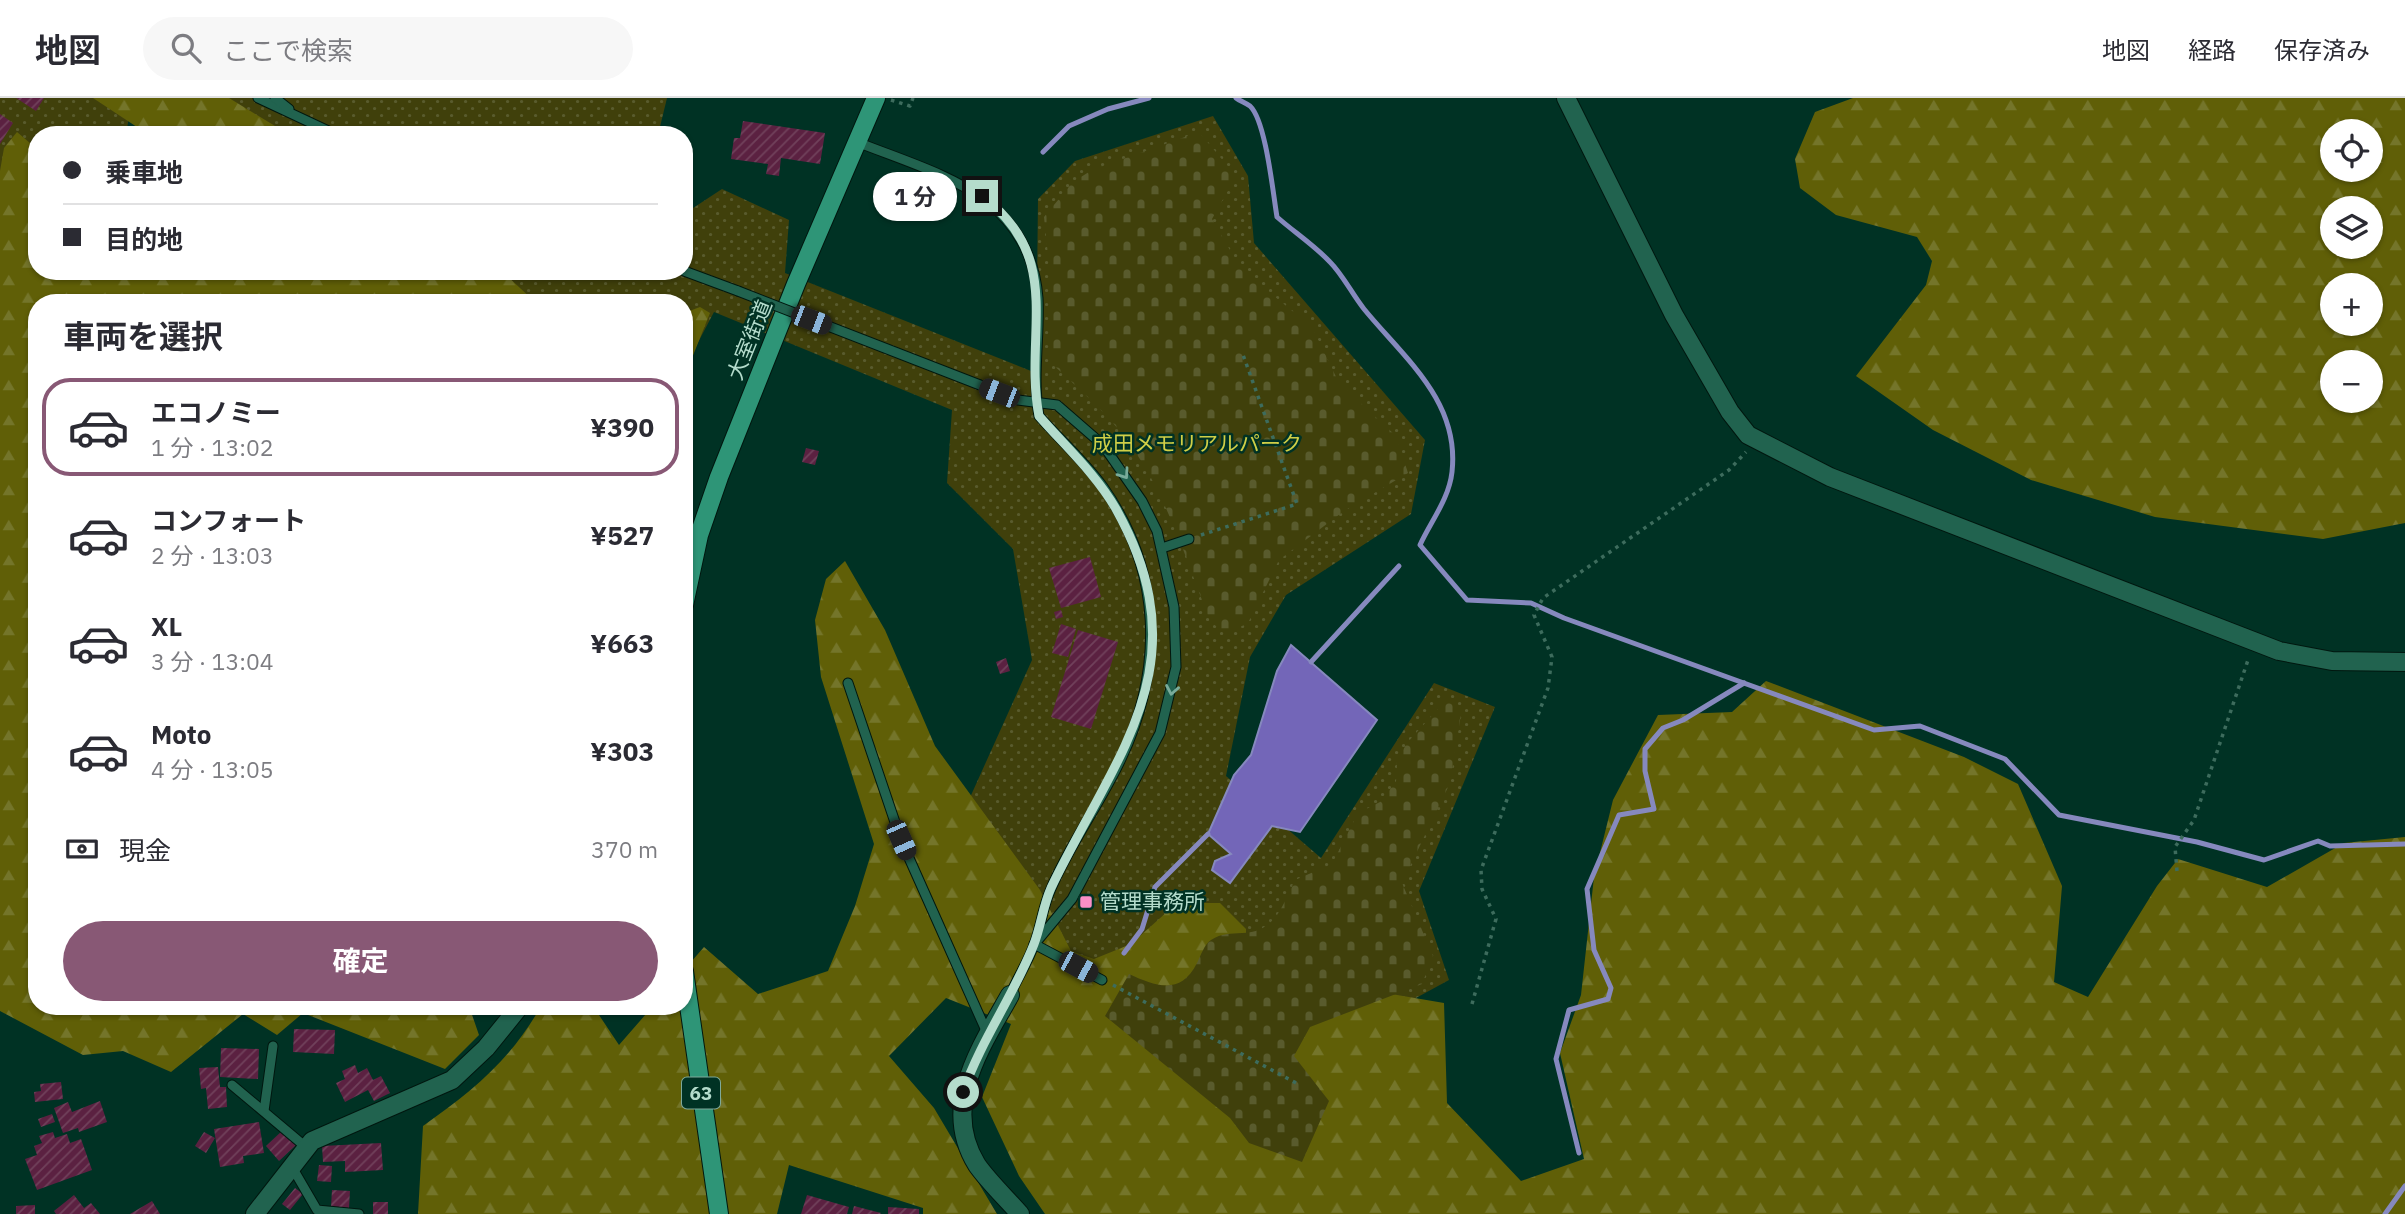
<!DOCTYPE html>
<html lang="ja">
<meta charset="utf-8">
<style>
body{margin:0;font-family:"IBM Plex Sans","Noto Sans JP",sans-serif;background:#f7f7f7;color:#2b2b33;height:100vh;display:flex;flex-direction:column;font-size:26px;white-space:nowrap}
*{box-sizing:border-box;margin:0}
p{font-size:23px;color:#7c7c81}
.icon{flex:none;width:38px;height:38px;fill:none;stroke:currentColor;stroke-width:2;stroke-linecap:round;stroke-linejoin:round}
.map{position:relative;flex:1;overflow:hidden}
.panel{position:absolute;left:28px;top:196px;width:665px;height:721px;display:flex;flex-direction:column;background:#fff;border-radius:28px;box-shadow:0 2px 5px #0004}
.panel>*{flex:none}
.top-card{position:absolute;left:28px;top:28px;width:665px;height:154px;border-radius:28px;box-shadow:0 2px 5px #0004;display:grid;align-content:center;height:154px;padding:0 35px;background:#fff}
.tools{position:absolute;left:2320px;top:21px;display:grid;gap:14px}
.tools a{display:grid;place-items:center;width:63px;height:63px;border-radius:50%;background:#fff;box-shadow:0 2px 5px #0004;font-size:35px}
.end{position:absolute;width:32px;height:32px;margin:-16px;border:9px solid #b4dccc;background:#111;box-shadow:0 0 0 4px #111}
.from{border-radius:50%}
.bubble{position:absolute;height:49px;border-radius:24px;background:#fff;box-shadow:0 2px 5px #0004;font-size:23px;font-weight:700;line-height:49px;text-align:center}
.car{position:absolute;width:21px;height:42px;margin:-21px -10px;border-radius:9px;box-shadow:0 0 5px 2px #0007;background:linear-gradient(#222 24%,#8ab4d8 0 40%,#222 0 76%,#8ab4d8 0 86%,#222 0)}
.top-card b{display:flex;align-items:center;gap:24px;height:66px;font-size:26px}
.top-card b+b{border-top:2px solid #e1e1e2}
.top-card i{width:18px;height:18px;background:#2b2b33}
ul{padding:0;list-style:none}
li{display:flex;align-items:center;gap:21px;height:98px;margin:0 14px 10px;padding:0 21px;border:4px solid transparent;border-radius:28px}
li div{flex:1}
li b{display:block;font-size:26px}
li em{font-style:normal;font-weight:700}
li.on{border-color:#885875}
li>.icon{width:63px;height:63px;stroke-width:1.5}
h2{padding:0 35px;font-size:32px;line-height:84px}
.pay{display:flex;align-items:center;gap:18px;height:77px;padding:0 35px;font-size:26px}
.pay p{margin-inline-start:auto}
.button{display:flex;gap:14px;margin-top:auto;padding:14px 35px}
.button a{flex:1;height:80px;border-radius:42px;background:#885875;color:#fff;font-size:28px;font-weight:700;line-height:80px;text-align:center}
header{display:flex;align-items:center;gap:42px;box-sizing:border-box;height:98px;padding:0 35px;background:#fff;border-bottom:2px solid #e1e1e2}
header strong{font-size:33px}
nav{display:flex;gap:38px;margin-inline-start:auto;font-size:24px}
.search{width:490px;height:63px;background:#f7f7f7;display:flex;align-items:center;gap:18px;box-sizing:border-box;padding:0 24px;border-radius:38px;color:#7c7c81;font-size:26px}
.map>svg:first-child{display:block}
.grass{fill:url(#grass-dots)}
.forest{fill:url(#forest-firs);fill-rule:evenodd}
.cemetery{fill:url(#cemetery-stones)}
.water{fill:#7366b8;stroke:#8689be;stroke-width:2}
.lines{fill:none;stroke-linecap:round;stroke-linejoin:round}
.stream{stroke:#8689be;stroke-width:5}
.building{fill:url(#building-hatch)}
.service-casing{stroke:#00170f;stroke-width:11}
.minor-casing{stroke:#00170f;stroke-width:20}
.primary-casing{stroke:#00170f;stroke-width:20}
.path{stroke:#3d6c5d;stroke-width:3.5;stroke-dasharray:3.5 5;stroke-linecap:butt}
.service{stroke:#21634f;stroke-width:9}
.minor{stroke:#21634f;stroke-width:18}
.primary{stroke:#2e9577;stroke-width:18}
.service-bridge-casing{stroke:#00170f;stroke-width:11;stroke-linecap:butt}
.service-bridge{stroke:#21634f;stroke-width:9}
.oneway{stroke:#79ac9a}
.route{stroke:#b4dccc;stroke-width:9}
.poi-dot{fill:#fa8fc6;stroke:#003224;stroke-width:2.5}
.labels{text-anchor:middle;stroke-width:5;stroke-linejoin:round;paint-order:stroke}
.shield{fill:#003224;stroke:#7ea99a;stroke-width:2}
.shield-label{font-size:19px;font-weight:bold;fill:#b4dccc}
.street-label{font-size:21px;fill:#b4dccc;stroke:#003224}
.park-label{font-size:21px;fill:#d0cf47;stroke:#003224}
.poi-label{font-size:21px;fill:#b4dccc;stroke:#003224;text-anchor:start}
</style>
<header>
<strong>地図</strong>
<div class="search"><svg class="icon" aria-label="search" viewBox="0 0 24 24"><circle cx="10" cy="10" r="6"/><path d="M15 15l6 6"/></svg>ここで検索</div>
<nav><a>地図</a><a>経路</a><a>保存済み</a></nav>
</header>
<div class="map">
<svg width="2405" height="1116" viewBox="0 0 2405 1116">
<defs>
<pattern id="grass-dots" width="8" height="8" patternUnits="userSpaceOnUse" patternTransform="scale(1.75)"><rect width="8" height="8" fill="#40400b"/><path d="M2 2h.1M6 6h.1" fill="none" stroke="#595b2d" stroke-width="1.8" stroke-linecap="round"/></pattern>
<pattern id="forest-firs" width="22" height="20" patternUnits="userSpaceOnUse" patternTransform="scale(1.75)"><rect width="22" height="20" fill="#605f07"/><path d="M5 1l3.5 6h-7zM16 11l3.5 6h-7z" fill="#74752a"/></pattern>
<pattern id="cemetery-stones" width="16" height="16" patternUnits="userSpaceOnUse" patternTransform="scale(1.75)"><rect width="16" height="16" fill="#40400b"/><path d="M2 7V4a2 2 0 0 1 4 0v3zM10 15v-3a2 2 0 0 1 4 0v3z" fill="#595b2d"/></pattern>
<pattern id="building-hatch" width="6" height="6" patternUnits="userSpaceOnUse" patternTransform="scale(1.75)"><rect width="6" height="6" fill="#5b2141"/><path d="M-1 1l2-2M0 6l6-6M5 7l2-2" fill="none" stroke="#70415b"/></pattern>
</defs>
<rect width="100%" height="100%" fill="#003224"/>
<g class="grass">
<path d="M0,0H132L126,37H37V205L0,347Z"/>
<path d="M193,0H667L658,37H259Z"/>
<path d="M1213,18L1248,78L1254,145L1425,342L1411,416L1286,497L1250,559L1226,678L1321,760L1434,585L1495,609L1419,793L1449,882L1326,949L1216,1054L954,735L1032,562L1013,451L947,385L952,312L714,214L684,271V205H518L492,173H684V116L722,91L789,122L785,175L1036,275L1038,101L1075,63Z"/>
</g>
<g class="forest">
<path d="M93,0H229L290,37H149Z"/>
<path d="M1853,0H2405V425L2323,441L2155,419L2031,382L1933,332L1856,278L1926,187L1932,163L1917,139L1836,117L1800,90L1795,61L1815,14ZM2333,33H2371V72H2333ZM2333,110H2371V149H2333ZM2333,187H2371V226H2333ZM2333,264H2371V303H2333Z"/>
<path d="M17,34L37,51V173H502L536,205H37V908H469L479,937L445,971L303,915L277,937L243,916L171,974L123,953L83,957L0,913V73L4,50Z"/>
<path d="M700,209L710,215L684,280V215Z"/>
<path d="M845,463L885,532L935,648L1040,792L1071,853L1094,861L1131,846L1177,805H1220L1246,831V884L1362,891L1444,905L1447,1005L1521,1083L1584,1061L1560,955L1581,897L1594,779L1613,702L1658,617L1732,614L1766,583L1964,659L2018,686L2062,788L2054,884L2088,899L2157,788L2178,761L2267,789L2344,745L2405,739V1116H1045L1019,1078L982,999L1011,926L946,900L889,958L934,1010L997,1116H923V1110L789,1067L777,1116H418L423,1028C472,993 511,962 541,908H593L619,947L653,908H684V872L704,849L758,896L828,873L855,808L874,746L821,579L815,522L826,481Z"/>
</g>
<g class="cemetery">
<path d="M1199,34L1236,78L1212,121L1241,171L1312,229L1339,285L1396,338L1408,375L1344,413L1279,462L1248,525L1226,536L1210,523C1185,459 1164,387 1120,333C1099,308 1074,286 1050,264L1051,185L1044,119L1073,84L1092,72Z"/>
<path d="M1445,603L1462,610L1450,685L1402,785L1433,858L1422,886L1310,929L1294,958L1329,1003L1302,1064L1249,1045L1230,1020L1105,918L1129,876C1157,889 1181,897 1197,865C1201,857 1204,847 1211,842C1222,835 1230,836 1242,835C1276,834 1282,808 1295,782L1332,766L1358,715L1380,704L1396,684L1397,663L1407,645Z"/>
</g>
<path class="water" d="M1291,547L1377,622L1300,734L1272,728L1230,785L1212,772L1215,763L1231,756L1208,736L1234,677L1251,657L1277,573Z"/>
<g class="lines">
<g class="stream">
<path d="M1236,0C1240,3 1246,5 1250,8C1266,23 1273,96 1277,119C1294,134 1314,147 1330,164C1343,177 1352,196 1364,211C1404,260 1460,303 1452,374C1449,401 1431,423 1420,447L1467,502L1531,505L1564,520L1874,632L1920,628L2005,661L2059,717L2197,744L2264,762L2318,743L2330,748L2405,746"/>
<path d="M1043,54L1069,28L1108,11L1149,0"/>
<path d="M1311,564L1399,468"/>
<path d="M1124,855L1142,831L1155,789L1208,736"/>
<path d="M1579,1055L1556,961L1569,912L1608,901L1611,890L1594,852L1587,791L1619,717L1654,711L1645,673V651L1663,630L1683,622L1744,585"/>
<path d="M2385,1116L2405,1088"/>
</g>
</g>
<g class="building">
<path d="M16,0H44L36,13Z"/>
<path d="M0,16L13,25L0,46Z"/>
<path d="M743,23L825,35L820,66L781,60L779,78L766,76L768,66L731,61L734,40H740Z"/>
<path d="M806,350L819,353L815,367L802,364Z"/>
<path d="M1090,459L1101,499L1061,510L1049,470Z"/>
<path d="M1061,512L1063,519L1056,521L1054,514Z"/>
<path d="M1061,526L1076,531L1068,559L1052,555Z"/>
<path d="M1078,532L1118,544L1091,631L1051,619Z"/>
<path d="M1006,560L1010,573L1000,576L996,564Z"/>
<path d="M294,931L335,932L334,956L293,954Z"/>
<path d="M221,950L259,951L258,981L220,979Z"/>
<path d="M355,967L358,975L367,970L373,982L381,978L390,995L374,1003L368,992L345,1004L336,985L345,981L342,973Z"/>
<path d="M218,969L220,989H226L227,1009L208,1011L206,990L201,991L199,970Z"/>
<path d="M61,984L63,1001L35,1004L34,994L41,993L40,986Z"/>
<path d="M100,1003L107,1024L79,1034L78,1030L63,1035L54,1010L68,1004L72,1014Z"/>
<path d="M52,1016L55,1024L41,1029L38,1021Z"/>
<path d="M259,1024L264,1055L243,1058L244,1065L220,1069L214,1031Z"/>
<path d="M283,1032L297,1046L279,1063L266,1048Z"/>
<path d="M53,1034L55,1040L67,1036L70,1045L81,1041L92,1072L37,1092L25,1061L37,1057L34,1048L42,1045L39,1038Z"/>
<path d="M204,1034L215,1040L206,1055L195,1048Z"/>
<path d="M381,1045L383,1072L345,1074V1063L323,1064L322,1048Z"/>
<path d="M319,1067L332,1068L331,1084L317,1083Z"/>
<path d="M295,1090L303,1096L290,1112L282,1106Z"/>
<path d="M332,1092L350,1093L349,1110L331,1109Z"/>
<path d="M74,1097L84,1110L91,1105L100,1116H56L54,1113Z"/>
<path d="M807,1097L849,1109L847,1116H801Z"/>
<path d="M152,1103L160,1116H130Z"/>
<rect x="373" y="1104" width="15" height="12"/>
<path d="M35,1107V1116H16V1108Z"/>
<path d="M854,1108L881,1115L880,1116H852Z"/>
<path d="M888,1109L919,1111V1116H888Z"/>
</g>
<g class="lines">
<defs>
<g id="service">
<path d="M258,0L337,37"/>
<path d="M275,0L289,11"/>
<path d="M857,44C937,76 1030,96 1038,200C1040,239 1032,279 1039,318C1060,342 1084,363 1103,389C1162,473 1164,570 1121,661C1100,706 1069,747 1050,793C1043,809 1041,827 1035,844C1029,862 1018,879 1010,897"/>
<path d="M684,173L738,193"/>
<path d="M980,287L1018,302L1057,307L1103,347L1142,403L1157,433L1174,509L1176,569L1160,635L1072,801L1038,842"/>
<path d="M1162,450L1189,441"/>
<path d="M848,585L901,742L988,937"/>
<path d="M1034,846L1102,882"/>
<path d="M232,987L307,1050"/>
<path d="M264,1013L273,948"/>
<path d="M292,1069L317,1112L359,1116"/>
</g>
<g id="minor">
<path d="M1566,0L1674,217L1730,314L1748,337L1830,379L2279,553L2332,563L2405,564"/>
<path d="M1010,897C981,949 940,1008 977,1067C989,1084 1006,1100 1020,1116"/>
<path d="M255,1116L312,1043L452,982L486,950L520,908"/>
</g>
<g id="primary">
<path d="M684,507L699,437L719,379L796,186L876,0"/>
<path d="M684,873L719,1116"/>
</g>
</defs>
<use href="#service" class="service-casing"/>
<use href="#minor" class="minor-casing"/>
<use href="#primary" class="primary-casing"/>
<g class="path">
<path d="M891,2L910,8L913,0"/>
<path d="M1201,437L1297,406L1242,254"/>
<path d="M2177,773L2175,749L2194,722L2249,559"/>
<path d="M1113,887L1298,986"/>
<path d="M1472,906L1496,821L1482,791L1481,772L1548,590L1552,559L1534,517L1543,500L1729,372L1746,354"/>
</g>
<use href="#service" class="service"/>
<use href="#minor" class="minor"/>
<use href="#primary" class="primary"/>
<defs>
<path id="service-bridge" d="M738,193L980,287"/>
</defs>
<use href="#service-bridge" class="service-bridge-casing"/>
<use href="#service-bridge" class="service-bridge"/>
</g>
<defs><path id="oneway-chevron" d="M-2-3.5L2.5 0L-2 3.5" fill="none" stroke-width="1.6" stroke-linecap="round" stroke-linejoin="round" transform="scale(1.75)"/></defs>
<g class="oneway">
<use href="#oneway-chevron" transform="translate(1124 376) rotate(55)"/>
<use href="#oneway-chevron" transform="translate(1172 592) rotate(100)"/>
</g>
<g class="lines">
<path class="route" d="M963,994C981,942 1014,897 1034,846C1041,828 1043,808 1051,790C1116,655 1203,567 1116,411C1096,376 1065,348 1039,318C1023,235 1066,161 982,98"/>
</g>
<rect class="poi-dot" x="1079" y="797" width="14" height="14" rx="3.5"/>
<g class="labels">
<rect class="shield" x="682" y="979.5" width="38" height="31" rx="5"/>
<g class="shield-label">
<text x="701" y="1002">63</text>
</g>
<g class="street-label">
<text transform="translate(750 242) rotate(-68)" y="7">大室街道</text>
</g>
<g class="park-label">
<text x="1197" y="353">成田メモリアルパーク</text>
</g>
<g class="poi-label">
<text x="1100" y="811">管理事務所</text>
</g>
</g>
</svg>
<div class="tools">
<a><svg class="icon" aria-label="locate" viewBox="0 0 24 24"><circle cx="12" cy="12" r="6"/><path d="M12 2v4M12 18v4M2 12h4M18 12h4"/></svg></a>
<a><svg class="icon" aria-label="layers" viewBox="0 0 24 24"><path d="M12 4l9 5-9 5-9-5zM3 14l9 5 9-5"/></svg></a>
<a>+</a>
<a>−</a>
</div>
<i class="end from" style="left:963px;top:994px"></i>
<i class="end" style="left:982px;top:98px"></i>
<div class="bubble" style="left:873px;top:74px;width:84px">1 分</div>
<i class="car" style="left:811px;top:222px;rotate:111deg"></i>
<i class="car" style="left:999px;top:295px;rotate:291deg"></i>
<i class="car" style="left:901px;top:742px;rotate:156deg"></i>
<i class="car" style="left:1078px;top:869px;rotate:118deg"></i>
<div class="top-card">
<b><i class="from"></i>乗車地</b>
<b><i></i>目的地</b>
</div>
<section class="panel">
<h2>車両を選択</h2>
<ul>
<li class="on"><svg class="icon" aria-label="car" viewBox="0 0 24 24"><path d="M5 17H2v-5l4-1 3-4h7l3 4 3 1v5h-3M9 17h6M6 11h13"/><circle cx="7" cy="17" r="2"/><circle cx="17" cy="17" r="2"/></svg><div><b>エコノミー</b><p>1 分 · 13:02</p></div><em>¥390</em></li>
<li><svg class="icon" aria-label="car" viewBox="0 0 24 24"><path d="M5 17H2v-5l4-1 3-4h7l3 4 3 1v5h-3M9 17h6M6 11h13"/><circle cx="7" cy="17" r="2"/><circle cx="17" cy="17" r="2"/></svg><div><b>コンフォート</b><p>2 分 · 13:03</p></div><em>¥527</em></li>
<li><svg class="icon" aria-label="car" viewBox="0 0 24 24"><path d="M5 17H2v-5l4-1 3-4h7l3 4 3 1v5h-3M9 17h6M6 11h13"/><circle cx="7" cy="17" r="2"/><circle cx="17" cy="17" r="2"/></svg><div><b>XL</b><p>3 分 · 13:04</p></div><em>¥663</em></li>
<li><svg class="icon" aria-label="car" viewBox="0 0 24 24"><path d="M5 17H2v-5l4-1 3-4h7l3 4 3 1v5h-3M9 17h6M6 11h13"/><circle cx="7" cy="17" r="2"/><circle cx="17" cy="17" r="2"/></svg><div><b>Moto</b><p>4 分 · 13:05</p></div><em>¥303</em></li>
</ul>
<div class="pay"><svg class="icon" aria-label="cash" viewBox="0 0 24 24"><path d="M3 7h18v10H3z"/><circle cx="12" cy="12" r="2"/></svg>現金<p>370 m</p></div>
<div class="button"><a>確定</a></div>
</section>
</div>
